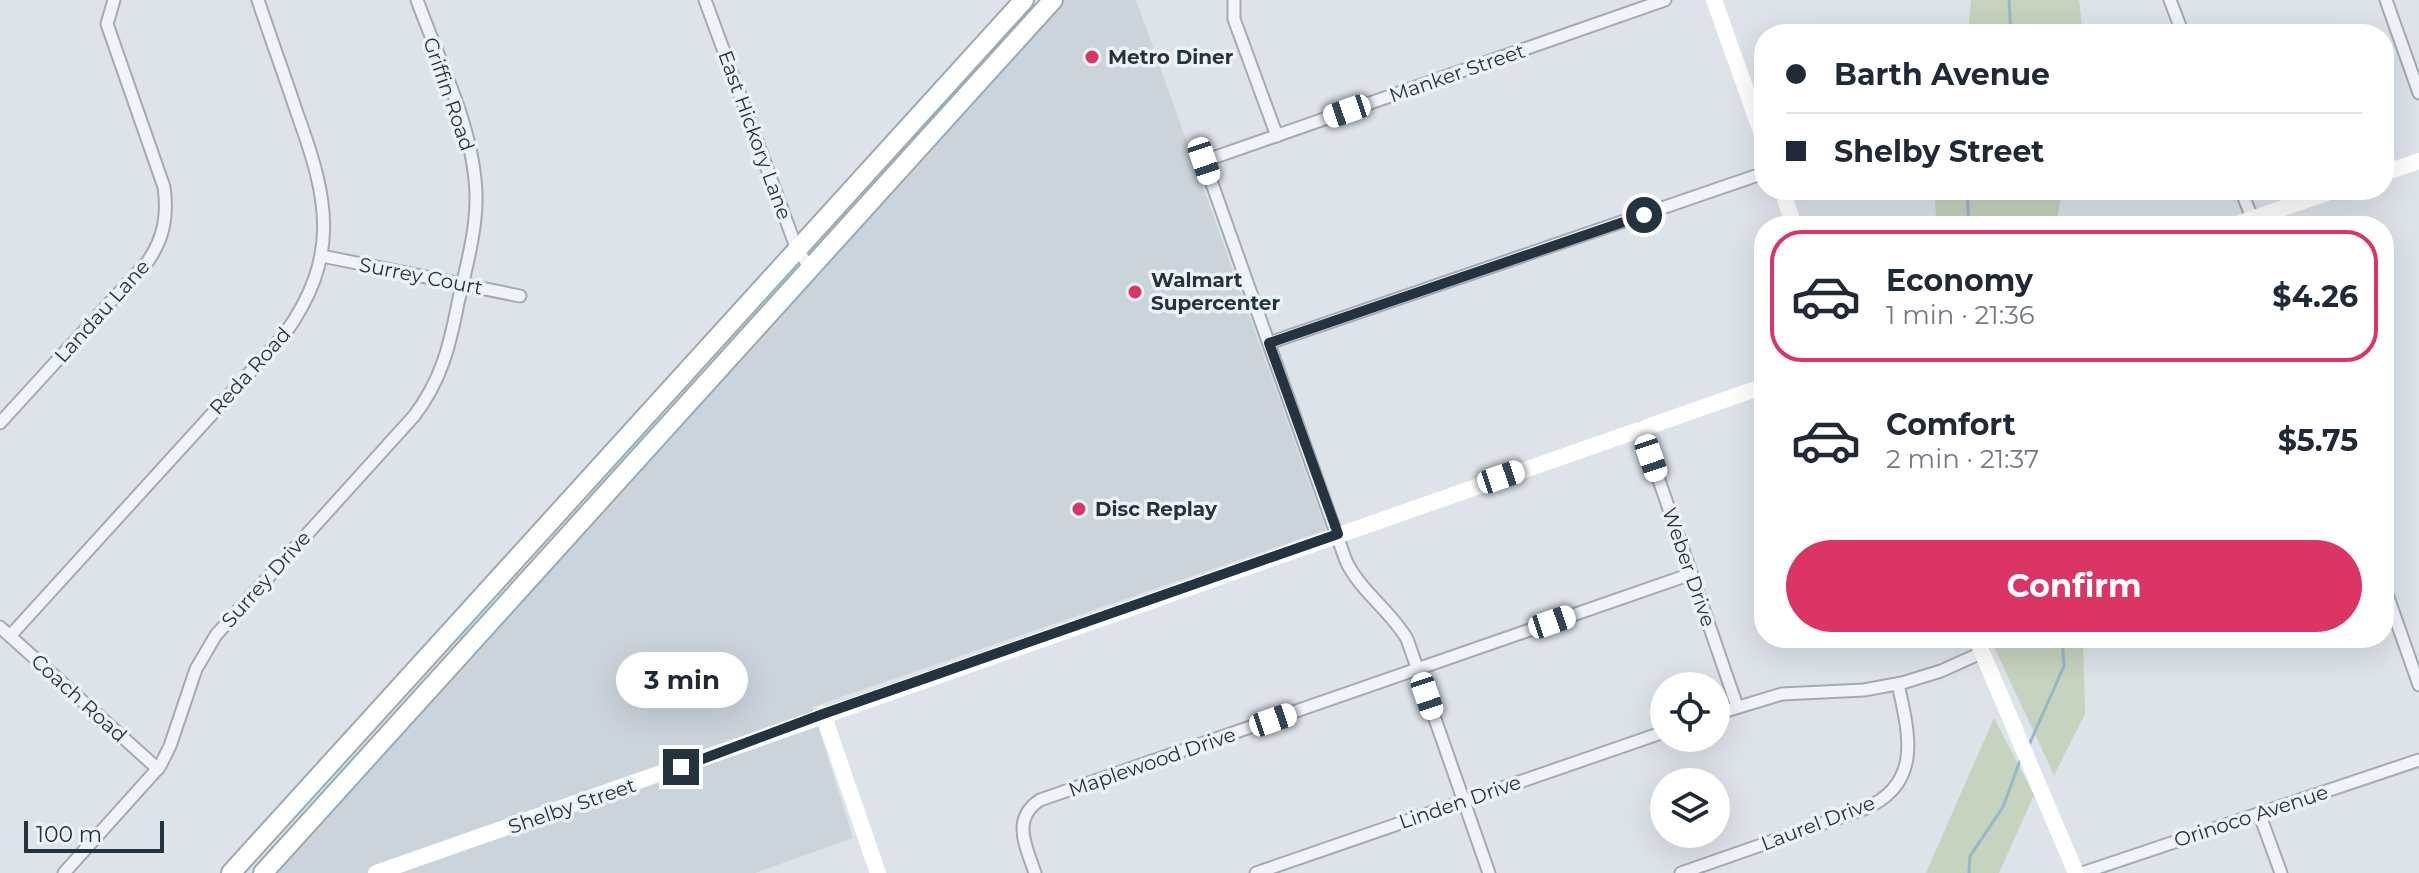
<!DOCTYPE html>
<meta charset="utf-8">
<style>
body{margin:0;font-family:Montserrat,sans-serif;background:#f2f2f3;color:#1f2937;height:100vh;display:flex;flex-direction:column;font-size:30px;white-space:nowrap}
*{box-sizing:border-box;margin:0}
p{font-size:26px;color:#747a83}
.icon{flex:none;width:44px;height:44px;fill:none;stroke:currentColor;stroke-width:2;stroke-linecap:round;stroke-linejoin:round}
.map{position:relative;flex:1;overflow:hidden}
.sheet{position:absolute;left:1754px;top:216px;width:640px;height:432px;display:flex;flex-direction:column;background:#fff;border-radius:32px;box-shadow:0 8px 32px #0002}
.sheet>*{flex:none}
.guide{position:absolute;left:1754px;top:24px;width:640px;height:176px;border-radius:32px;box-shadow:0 8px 32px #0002;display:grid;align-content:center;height:176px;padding:0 32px;background:#fff}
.controls{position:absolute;left:1650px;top:672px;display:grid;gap:16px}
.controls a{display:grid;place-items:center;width:80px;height:80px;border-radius:50%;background:#fff;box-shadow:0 8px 32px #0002;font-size:40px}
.scale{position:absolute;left:24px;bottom:20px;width:140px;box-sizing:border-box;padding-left:8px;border:4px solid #253341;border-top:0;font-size:22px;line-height:28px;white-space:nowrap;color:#253341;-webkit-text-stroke:6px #edf2f6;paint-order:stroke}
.end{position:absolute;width:36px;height:36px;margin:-18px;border:10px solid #253341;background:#fff;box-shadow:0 0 0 4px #fff}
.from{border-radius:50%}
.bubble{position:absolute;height:56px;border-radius:28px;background:#fff;box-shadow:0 8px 32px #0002;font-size:26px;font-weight:700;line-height:56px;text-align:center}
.car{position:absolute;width:24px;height:48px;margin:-24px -12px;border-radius:10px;box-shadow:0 0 6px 2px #0007;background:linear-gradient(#fff 24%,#345 0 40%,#fff 0 76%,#345 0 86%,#fff 0)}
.guide b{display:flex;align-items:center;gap:28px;height:76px;font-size:30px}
.guide b+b{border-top:2px solid #e0e1e3}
.guide i{width:20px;height:20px;background:#1f2937}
ul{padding:14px 0 0;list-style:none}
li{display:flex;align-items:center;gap:24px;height:132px;margin:0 16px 12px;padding:0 16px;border:4px solid transparent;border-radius:32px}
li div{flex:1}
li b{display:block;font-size:30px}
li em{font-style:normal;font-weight:700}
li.on{border-color:#db3566}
li>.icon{width:72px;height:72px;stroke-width:1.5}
.cta{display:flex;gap:16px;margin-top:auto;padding:16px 32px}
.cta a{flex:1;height:92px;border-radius:48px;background:#db3566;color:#fff;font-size:32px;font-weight:700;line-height:92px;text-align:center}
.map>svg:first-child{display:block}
.built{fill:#cbd3db}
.green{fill:#c6d3be}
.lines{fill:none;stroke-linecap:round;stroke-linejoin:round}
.stream{stroke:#94b8cc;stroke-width:3}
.street-casing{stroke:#a2abb3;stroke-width:15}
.primary-casing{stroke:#9baab5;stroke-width:22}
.street{stroke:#f0f3f7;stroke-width:11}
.secondary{stroke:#fff;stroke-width:16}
.primary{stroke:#fff;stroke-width:18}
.route{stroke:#253341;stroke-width:10}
.poi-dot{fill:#db3566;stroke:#edf2f6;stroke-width:3}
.labels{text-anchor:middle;stroke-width:7;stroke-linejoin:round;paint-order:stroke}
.poi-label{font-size:20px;font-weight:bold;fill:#253341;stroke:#edf2f6;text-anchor:start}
.street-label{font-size:20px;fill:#253341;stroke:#edf2f6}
</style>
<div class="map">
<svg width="2419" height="873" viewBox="0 0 2419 873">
<rect width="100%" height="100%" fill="#dde3e9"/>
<path class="built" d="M1064,0H1136L1326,530L812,707L853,838L755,873H277Z"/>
<g class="green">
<path d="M1971,0H2079L2083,34H1968Z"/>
<path d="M1934,190H2062L2056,226H1937Z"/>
<path d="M1990,638H2083L2085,714L2054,775Z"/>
<path d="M1994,718L2034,795L1999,873H1926Z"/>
</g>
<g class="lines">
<g class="stream">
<path d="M2009,0L2011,34"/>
<path d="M1967,190L1969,226"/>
<path d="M2029,745L2064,666L2062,638"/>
<path d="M1969,873L1970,856L2003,807L2021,758"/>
</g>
<defs>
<g id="street">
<path d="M705,0L796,247L810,268"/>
<path d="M1234,0V19L1277,136"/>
<path d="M2170,0L2183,34"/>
<path d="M2386,0L2419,93"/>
<path d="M2241,190L2254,223"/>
<path d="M322,256L520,296"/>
<path d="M1269,343L1764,173"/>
<path d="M0,423L148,261C164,238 168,215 164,187L107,24L114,0"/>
<path d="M1641,428L1737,706"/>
<path d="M2384,586L2419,685"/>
<path d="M0,627L158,769"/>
<path d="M10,636L284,335C340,257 329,201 298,116C285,77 271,39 258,0"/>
<path d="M1716,714L1782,694L1864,690L1902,683L1941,671L1983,652"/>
<path d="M2259,813L2281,873"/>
<path d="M64,873L160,766L170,746L196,669L216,635L414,416C441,381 450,345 458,303C466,267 477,230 476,194C474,128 439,61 417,0"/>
<path d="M1035,873C1026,846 1011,819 1040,800L1691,574"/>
<path d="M1256,873L1664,732"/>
<path d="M1489,873L1407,639C1390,610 1361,592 1346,561L1204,161L1665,0"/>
<path d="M1681,873L1864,809C1923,784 1909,734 1898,684"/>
<path d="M2082,873L2419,760"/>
</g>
<g id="primary">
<path d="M231,873L1024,0"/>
<path d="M263,873L1053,0"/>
</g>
</defs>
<use href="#street" class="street-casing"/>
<use href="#primary" class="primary-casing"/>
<use href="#street" class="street"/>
<g class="secondary">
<path d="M1714,0L1764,140"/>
<path d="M2384,173L2419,161"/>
<path d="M1782,190L1794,226"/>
<path d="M2231,226L2336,190"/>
<path d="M1976,638L2076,873"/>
<path d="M823,714L878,873"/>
<path d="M376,873L1764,386"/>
</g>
<use href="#primary" class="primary"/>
</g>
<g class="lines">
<path class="route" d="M681,767L823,714L1338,534L1269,343L1644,215"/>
</g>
<g class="poi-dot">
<circle cx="1092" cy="57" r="8"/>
<circle cx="1135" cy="292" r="8"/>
<circle cx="1079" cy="509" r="8"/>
</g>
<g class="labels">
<g class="poi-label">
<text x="1108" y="64">Metro Diner</text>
<text x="1151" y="287">Walmart<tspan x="1151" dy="23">Supercenter</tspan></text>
<text x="1095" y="516">Disc Replay</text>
</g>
<g class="street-label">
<text transform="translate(1457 73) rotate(-19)" y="7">Manker Street</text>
<text transform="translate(449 94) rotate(71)" y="7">Griffin Road</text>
<text transform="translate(755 135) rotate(70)" y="7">East Hickory Lane</text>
<text transform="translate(421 276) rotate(11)" y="7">Surrey Court</text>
<text transform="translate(102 311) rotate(-48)" y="7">Landau Lane</text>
<text transform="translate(250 371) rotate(-48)" y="7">Reda Road</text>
<text transform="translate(1689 567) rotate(71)" y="7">Weber Drive</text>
<text transform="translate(266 579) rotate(-48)" y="7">Surrey Drive</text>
<text transform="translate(79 698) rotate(42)" y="7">Coach Road</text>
<text transform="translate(1152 762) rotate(-19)" y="7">Maplewood Drive</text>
<text transform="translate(1460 802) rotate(-19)" y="7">Linden Drive</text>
<text transform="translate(572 806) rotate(-19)" y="7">Shelby Street</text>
<text transform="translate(2251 816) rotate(-18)" y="7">Orinoco Avenue</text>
<text transform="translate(1818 823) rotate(-21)" y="7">Laurel Drive</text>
</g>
</g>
</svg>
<div class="controls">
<a><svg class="icon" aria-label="locate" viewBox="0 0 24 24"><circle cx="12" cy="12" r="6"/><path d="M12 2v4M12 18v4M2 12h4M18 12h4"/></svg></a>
<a><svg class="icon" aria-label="layers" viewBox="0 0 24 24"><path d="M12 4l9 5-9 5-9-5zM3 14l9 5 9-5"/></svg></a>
</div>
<div class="scale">100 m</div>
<i class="end from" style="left:1644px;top:215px"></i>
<i class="end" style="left:681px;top:767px"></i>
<div class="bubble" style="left:616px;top:652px;width:132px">3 min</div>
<i class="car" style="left:1347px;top:111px;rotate:251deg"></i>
<i class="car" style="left:1204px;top:161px;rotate:161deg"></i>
<i class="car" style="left:1651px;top:458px;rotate:161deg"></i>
<i class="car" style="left:1501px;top:477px;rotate:71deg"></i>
<i class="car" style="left:1552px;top:622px;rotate:71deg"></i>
<i class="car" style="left:1427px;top:696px;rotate:161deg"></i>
<i class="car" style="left:1273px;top:720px;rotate:71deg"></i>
<div class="guide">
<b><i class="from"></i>Barth Avenue</b>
<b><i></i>Shelby Street</b>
</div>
<section class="sheet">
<ul>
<li class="on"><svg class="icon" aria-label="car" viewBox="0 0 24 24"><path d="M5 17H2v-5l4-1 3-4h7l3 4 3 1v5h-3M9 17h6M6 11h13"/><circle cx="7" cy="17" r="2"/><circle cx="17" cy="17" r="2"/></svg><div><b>Economy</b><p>1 min · 21:36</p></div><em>$4.26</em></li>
<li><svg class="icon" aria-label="car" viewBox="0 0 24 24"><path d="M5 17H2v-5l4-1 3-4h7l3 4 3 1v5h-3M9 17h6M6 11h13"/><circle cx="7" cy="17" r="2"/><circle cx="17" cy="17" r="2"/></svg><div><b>Comfort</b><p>2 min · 21:37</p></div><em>$5.75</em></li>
</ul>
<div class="cta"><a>Confirm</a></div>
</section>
</div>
